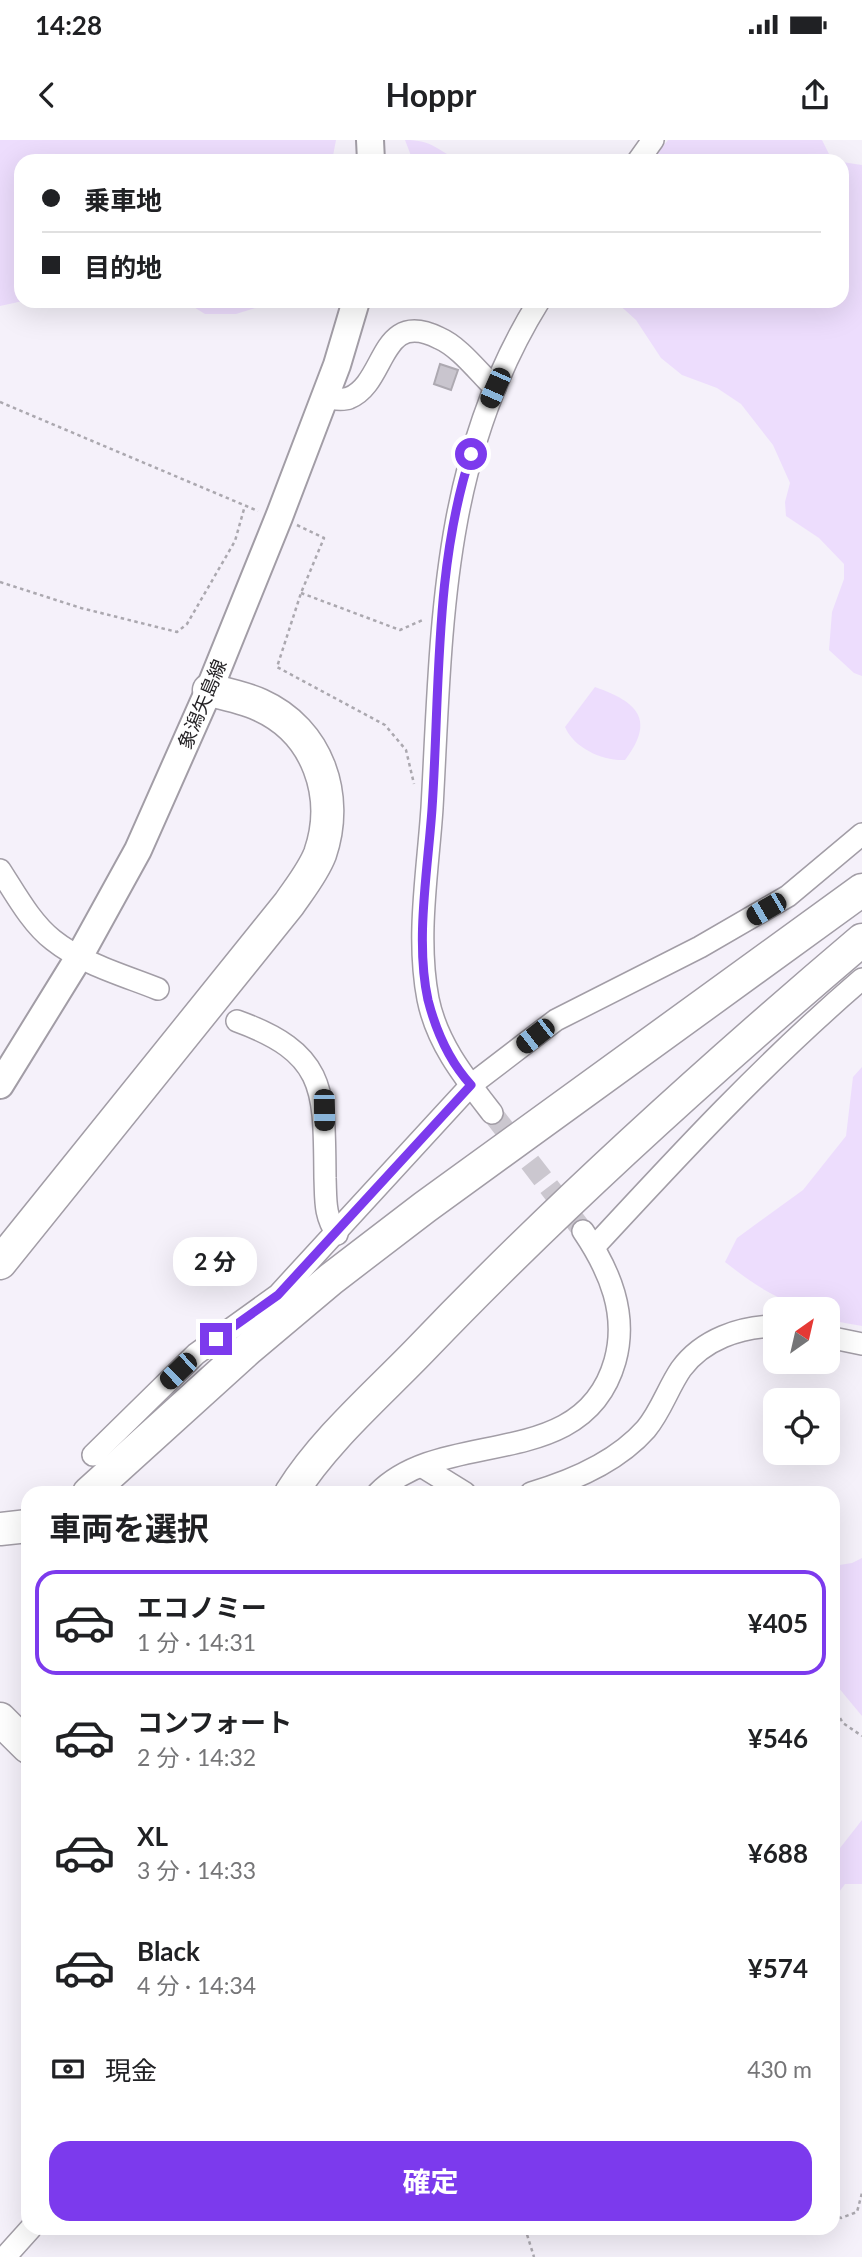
<!DOCTYPE html>
<html lang="ja">
<meta charset="utf-8">
<style>
body{margin:0;font-family:Lato,"Noto Sans JP",sans-serif;background:#f6f6f6;color:#202124;height:100vh;display:flex;flex-direction:column;font-size:26px;white-space:nowrap}
*{box-sizing:border-box;margin:0}
p{font-size:23px;color:#757577}
.icon{flex:none;width:38px;height:38px;fill:none;stroke:currentColor;stroke-width:2;stroke-linecap:round;stroke-linejoin:round}
.map{position:relative;flex:1;overflow:hidden}
.side{position:absolute;left:21px;top:1346px;width:819px;height:749px;display:flex;flex-direction:column;background:#fff;border-radius:21px;box-shadow:0 7px 28px #0002}
.side>*{flex:none}
.top-card{position:absolute;left:14px;top:14px;width:835px;height:154px;border-radius:21px;box-shadow:0 7px 28px #0002;display:grid;align-content:center;height:154px;padding:0 28px;background:#fff}
.needle{width:46px;rotate:34deg}
.tools{position:absolute;left:763px;top:1157px;display:grid;gap:14px}
.tools a{display:grid;place-items:center;width:77px;height:77px;border-radius:14px;background:#fff;box-shadow:0 7px 28px #0002;font-size:35px}
.end{position:absolute;width:32px;height:32px;margin:-16px;border:9px solid #7c3aed;background:#fff;box-shadow:0 0 0 4px #fff}
.from{border-radius:50%}
.bubble{position:absolute;height:49px;border-radius:21px;background:#fff;box-shadow:0 7px 28px #0002;font-size:23px;font-weight:700;line-height:49px;text-align:center}
.car{position:absolute;width:21px;height:42px;margin:-21px -10px;border-radius:9px;box-shadow:0 0 5px 2px #0007;background:linear-gradient(#222 24%,#8ab4d8 0 40%,#222 0 76%,#8ab4d8 0 86%,#222 0)}
.top-card b{display:flex;align-items:center;gap:24px;height:66px;font-size:26px}
.top-card b+b{border-top:2px solid #e0e0e0}
.top-card i{width:18px;height:18px;background:#202124}
ul{padding:0;list-style:none}
li{display:flex;align-items:center;gap:21px;height:105px;margin:0 14px 10px;padding:0 14px;border:4px solid transparent;border-radius:21px}
li div{flex:1}
li b{display:block;font-size:26px}
li em{font-style:normal;font-weight:700}
li.current{border-color:#7c3aed}
li>.icon{width:63px;height:63px;stroke-width:1.5}
h2{padding:0 28px;font-size:32px;line-height:84px}
.pay{display:flex;align-items:center;gap:18px;height:77px;padding:0 28px;font-size:26px}
.pay p{margin-inline-start:auto}
.cta{display:flex;gap:14px;margin-top:auto;padding:14px 28px}
.cta a{flex:1;height:80px;border-radius:21px;background:#7c3aed;color:#fff;font-size:28px;font-weight:700;line-height:80px;text-align:center}
.status{display:flex;justify-content:space-between;align-items:center;height:49px;padding:0 35px;background:#fff;direction:ltr}
.status svg{height:19px;fill:currentColor}
header{display:flex;justify-content:space-between;align-items:center;height:91px;padding:0 28px;background:#fff;font-size:32px;font-weight:700}
.map>svg:first-child{display:block}
.green{fill:#edddfd}
.building{fill:#c9c5ce;stroke:#ada9b1;stroke-width:2}
.lines{fill:none;stroke-linecap:round;stroke-linejoin:round}
.minor-tunnel{stroke:#cbc7cf;stroke-width:21;stroke-dasharray:21 10;stroke-linecap:butt}
.minor-casing{stroke:#a29da6;stroke-width:24}
.major-casing{stroke:#a29da6;stroke-width:30}
.highway-casing{stroke:#a29da6;stroke-width:35}
.path{stroke:#aba8af;stroke-width:2.5;stroke-dasharray:3.5 3.5;stroke-linecap:butt}
.minor{stroke:#fff;stroke-width:21}
.major{stroke:#fff;stroke-width:26}
.highway{stroke:#fff;stroke-width:32}
.route{stroke:#7c3aed;stroke-width:9}
.labels{text-anchor:middle;stroke-width:5;stroke-linejoin:round;paint-order:stroke}
.street-label{font-size:19px;fill:#211f22;stroke:#fff}
</style>
<div class="status"><b>14:28</b><svg viewBox="0 0 49 12"><path d="M0 12V9h3v3zM5 12V6h3v6zM10 12V3h3v9zM15 12V0h3v12zM26 1h20v11H26zM47 4h2v5h-2z"/></svg></div>
<header><svg class="icon" aria-label="back" viewBox="0 0 24 24"><path d="M15 5l-7 7 7 7"/></svg>Hoppr<svg class="icon" aria-label="share" viewBox="0 0 24 24"><path d="M12 15V3M7 8l5-5 5 5M5 13v7h14v-7"/></svg></header>
<div class="map">
<svg width="862" height="2117" viewBox="0 0 862 2117">
<rect width="100%" height="100%" fill="#f5f1fa"/>
<g class="green">
<path d="M0,0H336L332,21H21L23,161L0,166Z"/>
<path d="M405,0C434,0 436,10 460,21H413Z"/>
<path d="M668,0H822L832,20L837,21H652Z"/>
<path d="M842,22L862,25V536L854,533L829,510L832,472L844,439V424L819,398L786,376L785,362L790,343L773,305L741,264L717,248L682,235L661,218L636,180L615,161H842Z"/>
<path d="M184,161H278L236,174H205Z"/>
<path d="M595,547C637,562 656,579 625,620C602,621 574,608 565,587Z"/>
<path d="M862,927V1186L828,1180V1169C787,1169 756,1146 725,1122L737,1098L803,1050L846,996L853,937Z"/>
<path d="M862,1418V1576L833,1541V1426L852,1423Z"/>
<path d="M862,1680V1744H845L833,1760V1717Z"/>
</g>
<path class="building" d="M440,224L458,230L451,250L434,244Z"/>
<g class="lines">
<path class="minor-tunnel" d="M492,973L583,1091"/>
<defs>
<g id="minor">
<path d="M638,21L653,0"/>
<path d="M323,258C331,258 342,261 349,258C387,243 379,168 439,198C460,207 479,233 495,248"/>
<path d="M0,730C15,753 31,783 53,800C83,824 123,835 158,849"/>
<path d="M237,881C328,914 324,951 325,1038C326,1060 324,1075 337,1094"/>
<path d="M492,973C465,938 437,904 428,859C416,797 428,730 432,668C442,489 440,320 539,161"/>
<path d="M594,1107C680,1014 765,922 862,839"/>
<path d="M828,1197L862,1204"/>
<path d="M93,1315L196,1214L278,1155L471,945L556,880L700,807L788,756L862,694"/>
<path d="M423,1327L465,1353"/>
<path d="M378,1353C444,1286 583,1334 615,1221C628,1174 610,1131 583,1091"/>
<path d="M531,1353C572,1341 617,1322 646,1289C661,1271 668,1248 681,1229C703,1199 740,1187 775,1186"/>
<path d="M5,2117L31,2088"/>
</g>
<g id="major">
<path d="M370,0L371,21"/>
<path d="M0,945L79,817L138,710L209,550L279,377L337,225L356,161"/>
</g>
<g id="highway">
<path d="M0,1123L289,764C300,748 313,732 320,714C340,656 318,591 260,565C245,558 226,554 209,550"/>
<path d="M89,1353L249,1208L331,1139L425,1067L862,750"/>
<path d="M291,1353C325,1299 379,1253 423,1207C561,1063 710,929 862,800"/>
<path d="M0,1389L28,1386"/>
<path d="M0,1579L28,1607"/>
</g>
</defs>
<use href="#minor" class="minor-casing"/>
<use href="#major" class="major-casing"/>
<use href="#highway" class="highway-casing"/>
<g class="path">
<path d="M0,262L258,371"/>
<path d="M297,385L324,398L301,453L277,527L385,585L406,610L414,644"/>
<path d="M0,442L81,468L177,492L187,484L235,401L244,369"/>
<path d="M301,453L400,490L425,479"/>
<path d="M413,1348L420,1353"/>
<path d="M833,1566L843,1583L862,1596"/>
<path d="M833,2073L841,2078L857,2072L862,2053"/>
<path d="M525,2088L534,2117"/>
</g>
<use href="#minor" class="minor"/>
<use href="#major" class="major"/>
<use href="#highway" class="highway"/>
</g>
<g class="lines">
<path class="route" d="M216,1199L278,1155L471,945C450,922 436,891 428,860C415,802 428,728 432,669C440,552 434,427 471,314"/>
</g>
<g class="labels">
<g class="street-label">
<text transform="translate(202 564) rotate(-67)" y="7">象潟矢島線</text>
</g>
</g>
</svg>
<div class="tools">
<a><svg class="needle" viewBox="-14 -14 28 28"><path d="M0-13l5 13h-10z" fill="#e53935"/><path d="M0 13l5-13h-10z" fill="#757577"/></svg></a>
<a><svg class="icon" aria-label="locate" viewBox="0 0 24 24"><circle cx="12" cy="12" r="6"/><path d="M12 2v4M12 18v4M2 12h4M18 12h4"/></svg></a>
</div>
<i class="end from" style="left:471px;top:314px"></i>
<i class="end" style="left:216px;top:1199px"></i>
<div class="bubble" style="left:173px;top:1097px;width:84px">2 分</div>
<i class="car" style="left:495px;top:248px;rotate:204deg"></i>
<i class="car" style="left:766px;top:769px;rotate:240deg"></i>
<i class="car" style="left:535px;top:896px;rotate:232deg"></i>
<i class="car" style="left:324px;top:970px;rotate:179deg"></i>
<i class="car" style="left:178px;top:1231px;rotate:226deg"></i>
<div class="top-card">
<b><i class="from"></i>乗車地</b>
<b><i></i>目的地</b>
</div>
<section class="side">
<h2>車両を選択</h2>
<ul>
<li class="current"><svg class="icon" aria-label="car" viewBox="0 0 24 24"><path d="M5 17H2v-5l4-1 3-4h7l3 4 3 1v5h-3M9 17h6M6 11h13"/><circle cx="7" cy="17" r="2"/><circle cx="17" cy="17" r="2"/></svg><div><b>エコノミー</b><p>1 分 · 14:31</p></div><em>¥405</em></li>
<li><svg class="icon" aria-label="car" viewBox="0 0 24 24"><path d="M5 17H2v-5l4-1 3-4h7l3 4 3 1v5h-3M9 17h6M6 11h13"/><circle cx="7" cy="17" r="2"/><circle cx="17" cy="17" r="2"/></svg><div><b>コンフォート</b><p>2 分 · 14:32</p></div><em>¥546</em></li>
<li><svg class="icon" aria-label="car" viewBox="0 0 24 24"><path d="M5 17H2v-5l4-1 3-4h7l3 4 3 1v5h-3M9 17h6M6 11h13"/><circle cx="7" cy="17" r="2"/><circle cx="17" cy="17" r="2"/></svg><div><b>XL</b><p>3 分 · 14:33</p></div><em>¥688</em></li>
<li><svg class="icon" aria-label="car" viewBox="0 0 24 24"><path d="M5 17H2v-5l4-1 3-4h7l3 4 3 1v5h-3M9 17h6M6 11h13"/><circle cx="7" cy="17" r="2"/><circle cx="17" cy="17" r="2"/></svg><div><b>Black</b><p>4 分 · 14:34</p></div><em>¥574</em></li>
</ul>
<div class="pay"><svg class="icon" aria-label="cash" viewBox="0 0 24 24"><path d="M3 7h18v10H3z"/><circle cx="12" cy="12" r="2"/></svg>現金<p>430 m</p></div>
<div class="cta"><a>確定</a></div>
</section>
</div>
